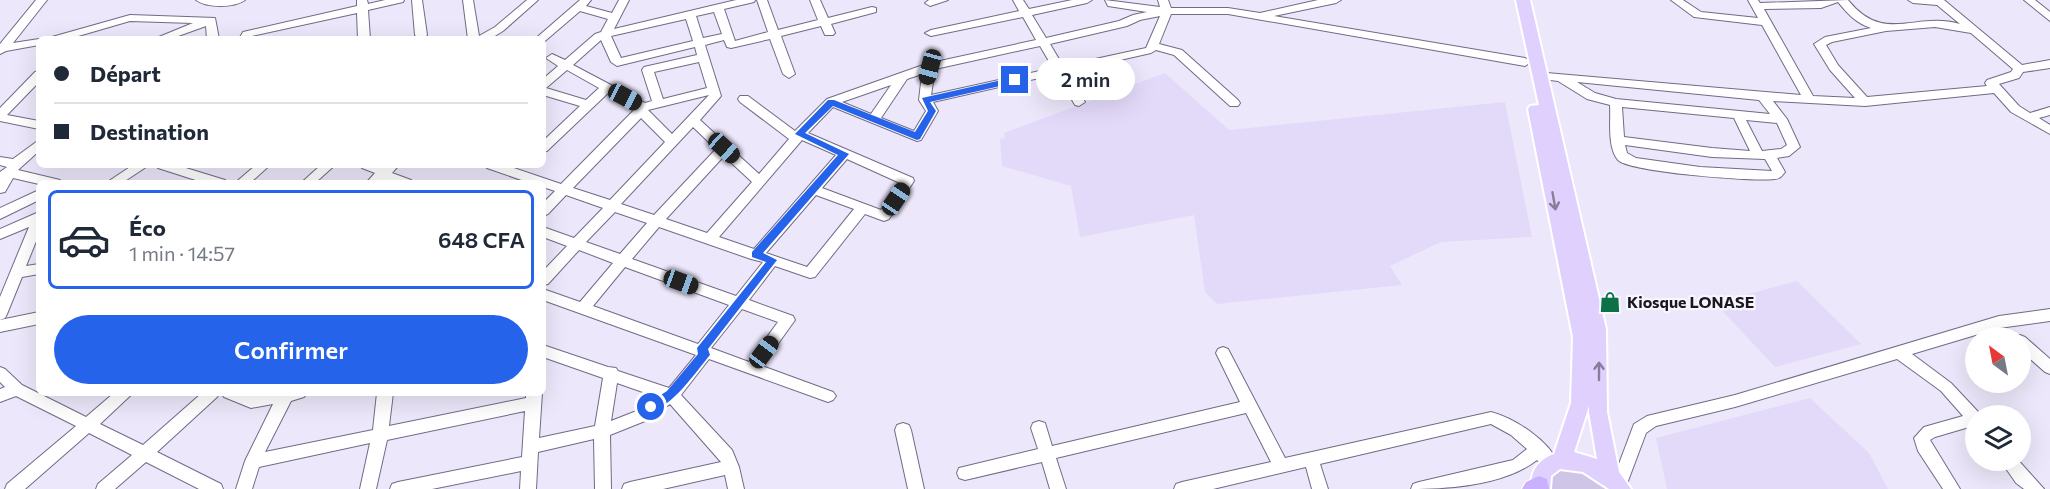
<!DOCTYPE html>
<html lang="fr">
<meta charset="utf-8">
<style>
body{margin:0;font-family:Commissioner,sans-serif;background:#f2f2f3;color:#1f2937;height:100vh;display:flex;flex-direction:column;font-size:22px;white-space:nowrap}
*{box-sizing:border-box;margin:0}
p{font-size:20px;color:#747a83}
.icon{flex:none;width:33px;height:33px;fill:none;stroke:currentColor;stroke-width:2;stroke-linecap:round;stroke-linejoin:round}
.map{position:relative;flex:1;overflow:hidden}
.panel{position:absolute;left:36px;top:180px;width:510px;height:216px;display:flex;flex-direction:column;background:#fff;border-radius:9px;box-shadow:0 6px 24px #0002}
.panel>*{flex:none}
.guide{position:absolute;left:36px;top:36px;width:510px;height:132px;border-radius:9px;box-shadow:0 6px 24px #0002;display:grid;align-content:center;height:132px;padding:0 18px;background:#fff}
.needle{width:39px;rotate:328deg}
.controls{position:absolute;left:1965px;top:327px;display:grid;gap:12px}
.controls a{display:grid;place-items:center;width:66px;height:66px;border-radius:50%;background:#fff;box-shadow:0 6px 24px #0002;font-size:30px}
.end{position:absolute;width:27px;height:27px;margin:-14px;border:8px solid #2563eb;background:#fff;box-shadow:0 0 0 3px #fff}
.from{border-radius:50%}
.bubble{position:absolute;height:42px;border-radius:21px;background:#fff;box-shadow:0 6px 24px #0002;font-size:20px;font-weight:600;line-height:42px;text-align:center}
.car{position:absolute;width:18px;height:36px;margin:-18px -9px;border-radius:8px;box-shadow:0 0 4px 2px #0007;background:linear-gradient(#222 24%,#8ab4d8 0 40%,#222 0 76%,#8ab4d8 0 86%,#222 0)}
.guide b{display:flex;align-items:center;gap:21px;height:57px;font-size:22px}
.guide b+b{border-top:2px solid #e0e1e3}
.guide i{width:15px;height:15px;background:#1f2937}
ul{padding:10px 0 0;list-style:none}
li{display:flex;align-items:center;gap:18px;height:99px;margin:0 12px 9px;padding:0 6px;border:3px solid #e0e1e3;border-radius:9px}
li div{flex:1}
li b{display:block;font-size:22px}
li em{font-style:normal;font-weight:600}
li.on{border-color:#2563eb}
li>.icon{width:54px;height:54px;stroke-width:1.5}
.primary-button{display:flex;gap:12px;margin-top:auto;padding:12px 18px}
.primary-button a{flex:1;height:69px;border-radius:36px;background:#2563eb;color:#fff;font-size:24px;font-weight:600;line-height:69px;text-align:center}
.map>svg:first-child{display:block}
.built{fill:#e3dafa}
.green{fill:#cfc5e6}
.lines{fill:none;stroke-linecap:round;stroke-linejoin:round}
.minor-casing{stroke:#736a86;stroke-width:2}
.major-casing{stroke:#fff;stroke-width:4}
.highway-casing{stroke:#fff;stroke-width:2}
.minor{fill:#fff;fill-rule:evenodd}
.major{fill:#dfd0fe;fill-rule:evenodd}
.highway{fill:#cab1fe;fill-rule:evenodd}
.oneway{stroke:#877d9b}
.route{fill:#2563eb}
.labels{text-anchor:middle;stroke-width:4.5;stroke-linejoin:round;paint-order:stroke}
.poi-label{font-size:16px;font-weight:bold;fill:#1b1723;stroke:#f8f6fd;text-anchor:start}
</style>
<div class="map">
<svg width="2050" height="489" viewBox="0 0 2050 489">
<rect width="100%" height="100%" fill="#ece7fa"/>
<g class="built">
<path d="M1165,73L1229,130L1505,102L1532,237L1441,242L1390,266L1402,285L1217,304L1205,292L1194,215L1080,237L1071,186L1002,166L1000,139L1005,138L1004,133Z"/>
<path d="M1797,281L1861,344L1775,367L1715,303Z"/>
<path d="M1810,398L1869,453L1888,489H1667L1656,438Z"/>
</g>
<path class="green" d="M1573,465L1616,489H1546L1553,471Z"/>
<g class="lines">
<defs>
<g id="minor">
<path d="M36,0H47L13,43L39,39V45L6,51L0,54V44Z"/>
<path d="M196,0H245C234,8 207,8 196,0Z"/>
<path d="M357,0H367L368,4L385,0H404L403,2L368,10L370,39H358L357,13L252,36L251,39H239L243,32L357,6Z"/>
<path d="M412,0H422L427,35L425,37H417L415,35Z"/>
<path d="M463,0H473L479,36L495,27L527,0H538L503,31L490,39H468Z"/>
<path d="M580,0H591L586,6L612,13L619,0H629L614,29L736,0H755L754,2L724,9L735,41L768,32L757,0H767L778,30L818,20L810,0H820L828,18L872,7L876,8V12L831,24L835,33L833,35H825L821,26L781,36L795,74L789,78L783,74L770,39L731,48L727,47L724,40L705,45L721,96L700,120L759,174L789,139L740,102L738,99L740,96H748L795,131L827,99L926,64L1036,40L1023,17L931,36L925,33L931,30L1019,11L1013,0H1023L1029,9L1072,0H1092L1087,3L1032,15L1046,38L1119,21L1133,15L1147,12L1108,6L1105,0L1160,7L1158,0H1168L1171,8H1228L1260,13L1318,0H1341L1336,3L1274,16L1525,58L1531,62L1525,66L1228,14H1171L1159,44L1182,50L1238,100L1240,103L1238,106H1230L1174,55L1156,50L1151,53L1067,72L1085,102L1079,106L1075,105L1057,74L933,102L938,111L921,140L917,141L833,107L808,133L913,178L914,181L889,219L884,221L865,214L815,277L810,278L775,266L749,300L793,316L795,320L762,366L833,392L836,396L833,400L828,402L709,359L681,395L732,450L739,467L744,489H728L725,475L663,489H622L624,484L630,482L721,462L670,404L645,421L610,435L611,489H595L594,439L538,452L536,489H520L521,471L432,489H390L392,484L398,482L522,457L525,411L387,440L376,489H360L370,443L259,467L252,489H236L245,461L273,404L251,408L224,397L221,393H245L252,396L265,393H307L304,397L291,401L265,452L373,430L377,393H393L389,426L526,398V393H542L539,438L595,426L603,378L543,357V345L608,367L616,368L618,371L669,388L696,355L543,300V289L580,302L613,263L579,250L548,284L543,285V271L567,246L543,237V227L574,238L603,208L566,195L548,214L543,216V203L555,191L543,187V183H530L487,168L485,165H505L561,184L636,108L608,93L547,151L543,152V141L580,106L543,95V79L558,66L546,58L552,54L565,60L595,34L601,32L608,19L580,11L545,41L543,42V39H535ZM714,12L722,34L703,38L696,16ZM1160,16L1146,48L1063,66L1050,44L1127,26L1140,20ZM686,19L693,41L621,58L611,36ZM601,40L611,62L617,66L695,47L697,55L644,67L642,70L652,101L645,103L573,65ZM1040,46L1053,68L931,95L935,69ZM699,62L707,88L663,99L654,72ZM567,70L599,88L586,100L546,88ZM922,74L919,100L926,111L914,131L881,118L907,79ZM891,85L871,114L842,102ZM709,95L672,134L648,110ZM641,118L665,142L610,200L573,188ZM693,127L716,149L654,215L621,204ZM802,140L836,155L754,249L719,237ZM724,156L752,182L707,233L666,219ZM847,159L900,183L881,210L822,188ZM816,195L854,209L807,267L766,253ZM615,212L647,223L620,254L586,242ZM659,227L751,259L763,262L736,296L632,259ZM625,267L729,305L698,344L593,306ZM742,309L778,322L749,362L711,348ZM617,383L657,397L634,412L611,421Z"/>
<path d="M929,0H948L930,6L925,3Z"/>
<path d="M1671,0H1683L1701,12L1758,18L1748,0H1758L1760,3L1848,0C1884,45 1915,11 1960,24L1937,5L1913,3L1908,0H1944L2022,65L2050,60V68L2023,72L2019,78L1999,84L2019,106L2030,113L2050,107V115L2039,118L2050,125V134L2011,112L1994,93L1865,106L1773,101L1787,119L1800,147L1789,156L1777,158L1785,172C1782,176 1780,179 1774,179C1755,182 1629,172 1618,160C1607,147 1611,121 1610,105L1587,99L1558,81L1535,78L1533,75L1535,72L1801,95L1762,25L1694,17ZM1838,2C1848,14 1856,23 1871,28L1825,37L1814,44L1830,70L1855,98L1813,96L1764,9L1821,8ZM1935,27L1971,33L2013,69L2011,72L1987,80L1985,83L1987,86L1867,97L1838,65L1826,45L1832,42L1886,31ZM1577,82L1759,100L1770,114L1616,99L1595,93ZM1622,107L1734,118L1750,151L1712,148L1624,137ZM1746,120L1777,123L1787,145L1781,149L1762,151ZM1625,145L1712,157L1765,159L1772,171L1700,167L1636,158L1627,153Z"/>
<path d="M2024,0H2035L2050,12V21Z"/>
<path d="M130,15L215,18L219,39H207L206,26L170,39H154L193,23L130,21L68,39H50L52,37Z"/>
<path d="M39,71V82L7,115L39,121V129L0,121V108L35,72Z"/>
<path d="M39,140V151L18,170L60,180L61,183L39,184L13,178L5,192L0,193V172L7,167L0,165V157L13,159Z"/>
<path d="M133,165H149L122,183H106Z"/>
<path d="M156,165H176L225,180L226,183H205L158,168Z"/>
<path d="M256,165H270L250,183H235Z"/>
<path d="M321,165H335L315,183H301Z"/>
<path d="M360,165H399L392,173L411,180L412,183H393L384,180L380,183H366L375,173L362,168Z"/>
<path d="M39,190V200L0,219V208Z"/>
<path d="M39,212V234L26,266L39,264V274L22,277L7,314L5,318L0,320V297L29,227L0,239V229Z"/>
<path d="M2050,309V321L1999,328L1912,354L1951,383L1982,416H1976V425L1935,437L1930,440L1960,489H1943L1918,451L1914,438L1924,427L1963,416L1941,391L1897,359L1735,407L1656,426L1646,433L1625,489H1613L1611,485L1634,424L1647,416L1735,395L1999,316Z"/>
<path d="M39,312V324L0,332V320Z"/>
<path d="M2020,335L2025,337L2050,359V374L2045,372L2020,350V338H2015Z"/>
<path d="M1223,347L1228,349L1285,458L1491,412C1516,419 1548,440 1559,464L1557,469C1547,472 1543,467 1537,460C1505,485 1451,489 1411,489L1413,484L1419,482L1513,460L1527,449L1511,435L1491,424L1320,464L1328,489H1312L1306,467L1213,489H1174L1176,484L1182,482L1271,462L1246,413L1056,458L1066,489H1050L1042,462L965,480L959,478L957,473L959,468L1038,449L1031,428L1033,423L1039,421L1045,423L1052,446L1240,402L1216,353L1218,349Z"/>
<path d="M0,367L5,369L22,385L86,417L114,393H133L100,424L143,445L202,393H220L217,397L157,452L221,484L223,489H199L146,462L115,489H96L98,484L132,455L89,433L25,489H5L7,484L76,426L16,396L0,402V389L5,387L0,382Z"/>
<path d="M903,423L909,425L911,430L924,489H908L895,430L897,425Z"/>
<path d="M2000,460H2018L2044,489H2024L2016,483Z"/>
</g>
<path id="major" d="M1516,0H1530L1606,329L1607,412L1619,472L1631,489H1609L1583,472L1560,469L1551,476L1550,489H1530C1532,471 1536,461 1554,454L1571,403L1573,337L1528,109L1530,106L1539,105ZM1589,406V412L1597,459L1574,452Z"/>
<path id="highway" d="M1539,476L1547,479L1549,489H1522L1526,482Z"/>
</defs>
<use href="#minor" class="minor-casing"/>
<use href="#major" class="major-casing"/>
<use href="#highway" class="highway-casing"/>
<use href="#minor" class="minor"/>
<use href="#major" class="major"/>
<use href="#highway" class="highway"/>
</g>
<defs><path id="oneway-shaft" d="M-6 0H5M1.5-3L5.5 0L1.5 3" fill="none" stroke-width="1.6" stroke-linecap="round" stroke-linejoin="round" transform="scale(1.5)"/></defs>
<g class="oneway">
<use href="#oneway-shaft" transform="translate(1554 201) rotate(80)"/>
<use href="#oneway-shaft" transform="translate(1599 371) rotate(-90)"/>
</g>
<path class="route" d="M1015,77L1018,82L930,102L936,111L920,139L917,140L833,106L805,133L849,154L763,253L777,260L708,349L710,355C698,369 667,415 647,410V404L667,391L698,354L697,348L766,262L752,257V252L838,155L795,134L828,100H834L915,132L928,111L922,98Z"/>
<defs>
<symbol id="shop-bare" viewBox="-9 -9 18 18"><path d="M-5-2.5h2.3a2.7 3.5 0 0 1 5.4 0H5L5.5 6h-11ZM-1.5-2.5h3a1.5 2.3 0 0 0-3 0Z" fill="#0d7147" stroke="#f8f6fd" stroke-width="2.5" paint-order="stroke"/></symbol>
</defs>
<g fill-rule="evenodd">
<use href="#shop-bare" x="1595" y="287" width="30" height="30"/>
</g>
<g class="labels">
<g class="poi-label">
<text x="1627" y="308">Kiosque LONASE</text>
</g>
</g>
</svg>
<div class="controls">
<a><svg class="needle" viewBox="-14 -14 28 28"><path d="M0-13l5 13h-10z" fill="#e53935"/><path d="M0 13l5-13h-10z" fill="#747a83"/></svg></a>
<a><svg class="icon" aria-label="layers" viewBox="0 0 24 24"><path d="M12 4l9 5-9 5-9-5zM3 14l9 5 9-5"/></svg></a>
</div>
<i class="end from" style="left:651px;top:407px"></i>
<i class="end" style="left:1015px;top:80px"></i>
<div class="bubble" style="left:1036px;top:58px;width:99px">2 min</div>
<i class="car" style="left:930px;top:67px;rotate:195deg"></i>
<i class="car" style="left:625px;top:97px;rotate:118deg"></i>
<i class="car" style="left:724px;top:148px;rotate:132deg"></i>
<i class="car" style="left:896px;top:199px;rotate:34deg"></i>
<i class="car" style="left:681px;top:282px;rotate:110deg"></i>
<i class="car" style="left:764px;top:352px;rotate:37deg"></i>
<div class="guide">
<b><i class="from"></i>Départ</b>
<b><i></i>Destination</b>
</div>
<section class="panel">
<ul>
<li class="on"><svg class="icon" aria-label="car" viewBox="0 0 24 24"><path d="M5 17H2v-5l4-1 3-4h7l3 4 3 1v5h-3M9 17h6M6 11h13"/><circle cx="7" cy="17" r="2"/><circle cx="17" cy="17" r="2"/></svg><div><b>Éco</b><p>1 min · 14:57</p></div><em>648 CFA</em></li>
</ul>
<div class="primary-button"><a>Confirmer</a></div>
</section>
</div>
